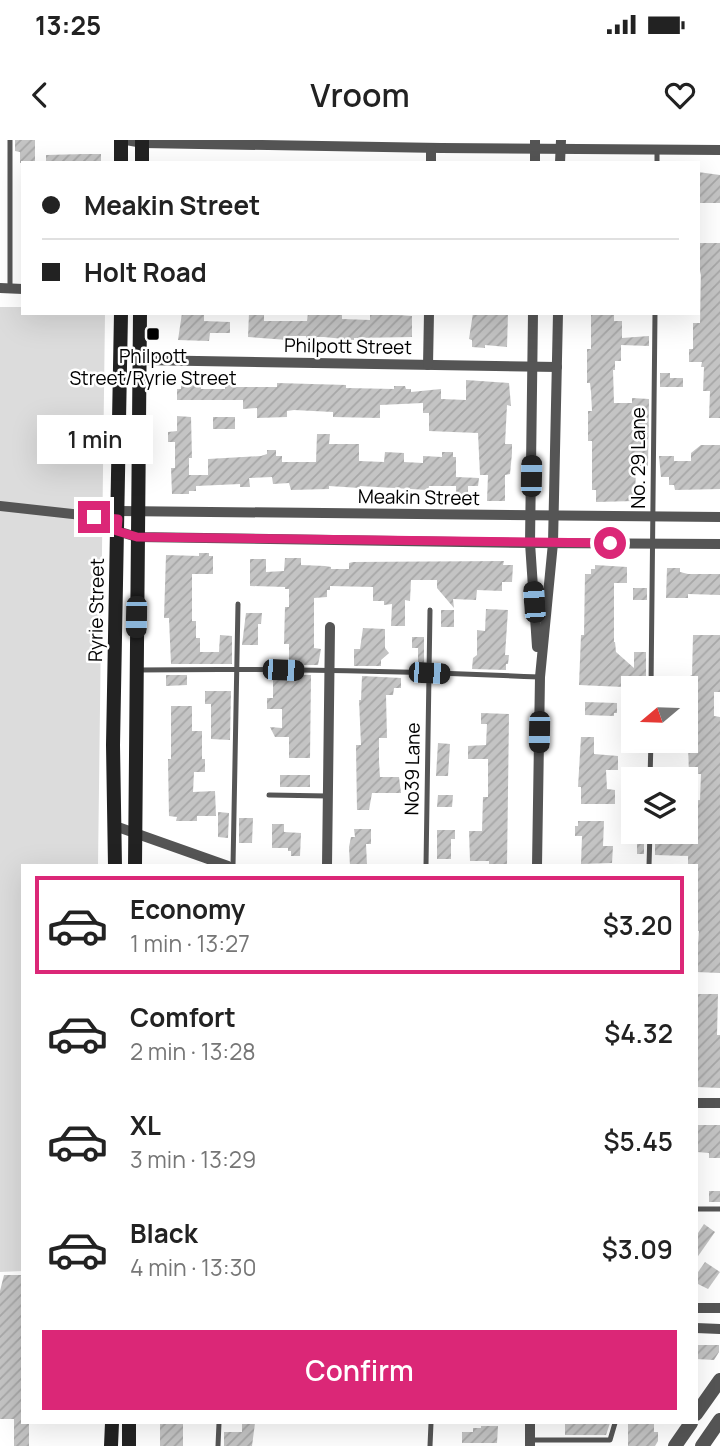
<!DOCTYPE html>
<meta charset="utf-8">
<style>
body{margin:0;font-family:Manrope,sans-serif;background:#f6f6f6;color:#222;height:100vh;display:flex;flex-direction:column;font-size:26px;white-space:nowrap}
*{box-sizing:border-box;margin:0}
p{font-size:23px;color:#767676}
.icon{flex:none;width:38px;height:38px;fill:none;stroke:currentColor;stroke-width:2;stroke-linecap:round;stroke-linejoin:round}
.map{position:relative;flex:1;overflow:hidden}
.details{position:absolute;left:21px;top:724px;width:677px;height:560px;display:flex;flex-direction:column;background:#fff;border-radius:0px;box-shadow:0 7px 28px #0002}
.details>*{flex:none}
.guide{position:absolute;left:21px;top:21px;width:679px;height:154px;border-radius:0px;box-shadow:0 7px 28px #0002;display:grid;align-content:center;height:154px;padding:0 21px;background:#fff}
.needle{width:46px;rotate:251deg}
.buttons{position:absolute;left:621px;top:536px;display:grid;gap:14px}
.buttons a{display:grid;place-items:center;width:77px;height:77px;border-radius:0px;background:#fff;box-shadow:0 7px 28px #0002;font-size:35px}
.end{position:absolute;width:32px;height:32px;margin:-16px;border:9px solid #db2777;background:#fff;box-shadow:0 0 0 4px #fff}
.from{border-radius:50%}
.bubble{position:absolute;height:49px;border-radius:0px;background:#fff;box-shadow:0 7px 28px #0002;font-size:23px;font-weight:600;line-height:49px;text-align:center}
.car{position:absolute;width:21px;height:42px;margin:-21px -10px;border-radius:9px;box-shadow:0 0 5px 2px #0007;background:linear-gradient(#222 24%,#8ab4d8 0 40%,#222 0 76%,#8ab4d8 0 86%,#222 0)}
.guide b{display:flex;align-items:center;gap:24px;height:66px;font-size:26px}
.guide b+b{border-top:2px solid #e0e0e0}
.guide i{width:18px;height:18px;background:#222}
ul{padding:12px 0 0;list-style:none}
li{display:flex;align-items:center;gap:21px;height:98px;margin:0 14px 10px;padding:0 7px;border:4px solid transparent;border-radius:0px}
li div{flex:1}
li b{display:block;font-size:26px}
li em{font-style:normal;font-weight:600}
li.active{border-color:#db2777}
li>.icon{width:63px;height:63px;stroke-width:1.5}
.action{display:flex;gap:14px;margin-top:auto;padding:14px 21px}
.action a{flex:1;height:80px;border-radius:0px;background:#db2777;color:#fff;font-size:28px;font-weight:600;line-height:80px;text-align:center}
.status{display:flex;justify-content:space-between;align-items:center;height:49px;padding:0 35px;background:#fff;direction:ltr}
.status svg{height:19px;fill:currentColor}
header{display:flex;justify-content:space-between;align-items:center;height:91px;padding:0 21px;background:#fff;font-size:32px;font-weight:600}
.map>svg:first-child{display:block}
.green{fill:#dcdcdc}
.building{fill:url(#building-hatch)}
.lines{fill:none;stroke-linecap:round;stroke-linejoin:round}
.service{stroke:#555;stroke-width:5}
.minor{stroke:#555;stroke-width:10}
.tertiary{stroke:#555;stroke-width:14}
.secondary{stroke:#222;stroke-width:14}
.route{stroke:#db2777;stroke-width:9}
.poi-dot{fill:#000;stroke:#fff;stroke-width:2.5}
.labels{text-anchor:middle;stroke-width:5;stroke-linejoin:round;paint-order:stroke}
.street-label{font-size:19px;fill:#000;stroke:#fff}
.poi-label{font-size:19px;fill:#000;stroke:#fff}
</style>
<div class="status"><b>13:25</b><svg viewBox="0 0 49 12"><path d="M0 12V9h3v3zM5 12V6h3v6zM10 12V3h3v9zM15 12V0h3v12zM26 1h20v11H26zM47 4h2v5h-2z"/></svg></div>
<header><svg class="icon" aria-label="back" viewBox="0 0 24 24"><path d="M15 5l-7 7 7 7"/></svg>Vroom<svg class="icon" aria-label="heart" viewBox="0 0 24 24"><path d="M12 20l-8-8c-3-5 5-10 8-4 3-6 11-1 8 4z"/></svg></header>
<div class="map">
<svg width="720" height="1306" viewBox="0 0 720 1306">
<defs>
<pattern id="building-hatch" width="6" height="6" patternUnits="userSpaceOnUse" patternTransform="scale(1.75)"><rect width="6" height="6" fill="#c4c4c4"/><path d="M-1 1l2-2M0 6l6-6M5 7l2-2" fill="none" stroke="#a7a7a7"/></pattern>
</defs>
<rect width="100%" height="100%" fill="#fff"/>
<path class="green" d="M0,167H23V173H105L98,726H23V1131L0,1132Z"/>
<g class="building">
<path d="M15,0H35V23H20V12L15,11Z"/>
<path d="M85,14H101V23H46V15Z"/>
<path d="M698,32L720,35V63H698Z"/>
<path d="M698,103H720V278H709L710,251H703L704,227H701L702,222H689V209H693V183H700L701,135L698,124Z"/>
<path d="M182,173H204V181L230,182V193H210L209,201L178,200Z"/>
<path d="M249,173H264V181H307L308,173H342V179L370,180V173L412,176V197L354,198V200L324,197H317V200H306V196H288V200L248,197Z"/>
<path d="M473,173H508L507,207L485,205V208L472,207V200L469,199Z"/>
<path d="M591,173H614V181H622V198L649,196V206L621,205V221H615V230H613L614,263H632V258L649,259L648,326H636L635,361L596,362V350H592V301H588V271H592L591,252L590,243H587V209H591Z"/>
<path d="M660,233H670V238H683V247H660Z"/>
<path d="M466,240L509,243L511,266L507,265L505,304H512V313L510,334L505,335V361H487L488,335H480L478,293L429,291V273H423V263L380,265V278L333,277V272L294,270L287,271V277L257,278V268L243,269V260H177V249H181V242L201,243V249H225V245H236V247H277V243L346,245V248L394,249V246H405L406,249H411V252L441,249V259L466,260Z"/>
<path d="M177,276L191,277L192,318H189V335H208V319L261,316L267,314V310H276V316H282V322H316L317,294H330L329,304H359V321L384,322L385,312L404,313V322L423,323V316L442,317V312H453V317H456V337L479,338L478,346H468V359L456,358V346H429L428,350L360,346V348L329,346V349L291,350L289,343L273,344L272,337L249,338L250,347H240V344L196,346V351H189V354H172L171,328H175V302H168V292L177,291Z"/>
<rect x="213" y="277" width="22" height="12"/>
<path d="M701,305H720V349L675,350L674,345H669V337H661L659,316H674V321H691V313Z"/>
<path d="M199,413H209V416H213V434H192V481H196V498H200V512H219L220,495L232,496V524H171L169,478H164L166,415L199,416Z"/>
<path d="M285,418H301V425L325,426L331,427V429H349V423L353,422L504,421L503,425H513L512,442H502V451L477,450L476,460L453,459L454,468L437,448V440H411L410,461L405,460V486H391L392,464L384,465V461H373V447L330,446V450H327V457L314,458V508L321,509L318,525H289V504H284L285,467H289V449H285V447L250,446V419H266V432L284,431Z"/>
<path d="M595,425L627,427V443H614V502H615L616,512L634,528V512H646V548L579,545L581,495H584L585,434H591V429H595Z"/>
<path d="M667,428H680V432L688,434H720V455L688,454V458H666Z"/>
<rect x="633" y="448" width="14" height="12"/>
<path d="M486,469L508,470L505,515H509L508,524H506V530L472,529L473,518L477,515V490L485,491Z"/>
<rect x="441" y="470" width="13" height="17"/>
<path d="M246,473H262L261,484H258V505H242Z"/>
<path d="M363,488L385,489V508L389,513L381,520V526H354V509H360Z"/>
<path d="M693,495H720V552H714V576L720,577V833L696,832L699,791H696V726H688V716L655,715V702H658V699L674,700V691H686L688,661L700,660L701,634H689L686,545H688V537L692,535Z"/>
<path d="M412,497H424V527H418V508H412Z"/>
<path d="M166,535H187V545L166,546Z"/>
<path d="M273,535H311L310,618H289V597H275L270,587L282,588V569H267V558H273Z"/>
<path d="M362,536L401,538V548H394L393,555H386L387,598H379V622L380,637H399L401,653H372L369,670H357L356,605H361L359,560H361Z"/>
<path d="M205,551H231L230,600L211,599V564H205Z"/>
<path d="M585,562L617,563V573H614V576L585,575Z"/>
<path d="M171,566H192V591H202V619H205V632H194L193,652L215,651L216,676H197V681H176L177,677L169,676L168,619H171Z"/>
<path d="M481,573L509,574L507,726H489V721H470L469,691H482L483,657H488V619H468V606L486,605L487,584H481Z"/>
<path d="M581,597H594V614L618,616V630H606L607,649L615,650V664H581V647H578Z"/>
<path d="M438,603L450,604L448,636H436Z"/>
<rect x="280" y="635" width="30" height="12"/>
<path d="M438,655H453L452,667H437Z"/>
<path d="M218,672L229,673L228,698L218,697Z"/>
<path d="M239,678H253L252,703H239Z"/>
<path d="M578,681H604L603,706H613L612,723L581,724L582,696H575V686H578Z"/>
<path d="M272,684H284V692L301,693L300,716H291V711H288V708H272Z"/>
<path d="M354,689H371V704H366L367,725L364,726H350L349,707L351,697H355Z"/>
<path d="M437,690H455V699H451V719H437Z"/>
<rect x="637" y="702" width="7" height="12"/>
<path d="M699,854H718L717,895H720V948L697,947L696,944V855Z"/>
<path d="M696,985H720V1018H709V1013L697,1012Z"/>
<rect x="709" y="1051" width="11" height="11"/>
<path d="M704,1084L715,1092L696,1119V1096Z"/>
<path d="M705,1122L720,1132L708,1149L696,1143V1135Z"/>
<path d="M4,1135H23V1283H29V1306H14V1279H0V1151Z"/>
<path d="M696,1205H719V1212L714,1220L696,1219Z"/>
<rect x="160" y="1283" width="23" height="23"/>
<path d="M242,1283H255L252,1306H224V1292H242Z"/>
<path d="M565,1283H610L606,1295H565Z"/>
<path d="M628,1283H654V1292H658V1301L655,1306H628Z"/>
<path d="M481,1286H498L497,1303H462V1292H473V1288H481Z"/>
</g>
<g class="lines">
<g class="service">
<path d="M657,23V9"/>
<path d="M10,148V0"/>
<path d="M137,530C271,528 405,531 540,537"/>
<path d="M651,548L655,173"/>
<path d="M650,639L651,600"/>
<path d="M269,655L328,656"/>
<path d="M233,726L238,464"/>
<path d="M426,726L430,470"/>
<path d="M649,726L650,691"/>
<path d="M696,1069H720"/>
<path d="M530,1300H610L615,1283"/>
<path d="M218,1306L219,1283"/>
<path d="M430,1306L431,1283"/>
</g>
<g class="minor">
<path d="M126,0L143,3L441,8L720,10"/>
<path d="M431,23V8"/>
<path d="M535,23V0"/>
<path d="M560,23L561,0"/>
<path d="M0,148L23,149"/>
<path d="M533,173L530,403L537,507"/>
<path d="M139,220L557,227"/>
<path d="M428,225L429,173"/>
<path d="M0,366L118,379"/>
<path d="M118,371L720,377"/>
<path d="M117,391L137,397L530,403L720,404"/>
<path d="M115,686L228,726"/>
<path d="M327,726L330,487"/>
<path d="M537,726L540,537L553,403L558,173"/>
<path d="M696,963H720"/>
<path d="M696,1168H720"/>
<path d="M696,1188L720,1189"/>
<path d="M530,1306V1283"/>
</g>
<g class="tertiary">
<path d="M696,1274L720,1240"/>
<path d="M675,1306L691,1283"/>
<path d="M702,1306L720,1280"/>
</g>
<g class="secondary">
<path d="M121,23V0"/>
<path d="M142,23V0"/>
<path d="M115,726L113,605L121,173"/>
<path d="M135,726L140,173"/>
<path d="M111,1306L112,1283"/>
<path d="M129,1306V1283"/>
</g>
</g>
<g class="lines">
<path class="route" d="M94,377L118,379L117,391L137,397L610,403"/>
</g>
<rect class="poi-dot" x="146" y="187" width="14" height="14" rx="3.5"/>
<g class="labels">
<g class="street-label">
<text transform="translate(348 206) rotate(1)" y="7">Philpott Street</text>
<text transform="translate(638 318) rotate(-90)" y="7">No. 29 Lane</text>
<text transform="translate(419 357) rotate(1)" y="7">Meakin Street</text>
<text transform="translate(96 470) rotate(-89)" y="7">Ryrie Street</text>
<text transform="translate(412 629) rotate(-89)" y="7">No39 Lane</text>
</g>
<g class="poi-label">
<text x="153" y="223">Philpott<tspan x="153" dy="22">Street/Ryrie Street</tspan></text>
</g>
</g>
</svg>
<div class="buttons">
<a><svg class="needle" viewBox="-14 -14 28 28"><path d="M0-13l5 13h-10z" fill="#e53935"/><path d="M0 13l5-13h-10z" fill="#767676"/></svg></a>
<a><svg class="icon" aria-label="layers" viewBox="0 0 24 24"><path d="M12 4l9 5-9 5-9-5zM3 14l9 5 9-5"/></svg></a>
</div>
<i class="end from" style="left:610px;top:403px"></i>
<i class="end" style="left:94px;top:377px"></i>
<div class="bubble" style="left:37px;top:275px;width:116px">1 min</div>
<i class="car" style="left:531px;top:336px;rotate:1deg"></i>
<i class="car" style="left:534px;top:462px;rotate:356deg"></i>
<i class="car" style="left:136px;top:477px;rotate:181deg"></i>
<i class="car" style="left:283px;top:530px;rotate:92deg"></i>
<i class="car" style="left:429px;top:533px;rotate:93deg"></i>
<i class="car" style="left:539px;top:592px;rotate:181deg"></i>
<div class="guide">
<b><i class="from"></i>Meakin Street</b>
<b><i></i>Holt Road</b>
</div>
<section class="details">
<ul>
<li class="active"><svg class="icon" aria-label="car" viewBox="0 0 24 24"><path d="M5 17H2v-5l4-1 3-4h7l3 4 3 1v5h-3M9 17h6M6 11h13"/><circle cx="7" cy="17" r="2"/><circle cx="17" cy="17" r="2"/></svg><div><b>Economy</b><p>1 min · 13:27</p></div><em>$3.20</em></li>
<li><svg class="icon" aria-label="car" viewBox="0 0 24 24"><path d="M5 17H2v-5l4-1 3-4h7l3 4 3 1v5h-3M9 17h6M6 11h13"/><circle cx="7" cy="17" r="2"/><circle cx="17" cy="17" r="2"/></svg><div><b>Comfort</b><p>2 min · 13:28</p></div><em>$4.32</em></li>
<li><svg class="icon" aria-label="car" viewBox="0 0 24 24"><path d="M5 17H2v-5l4-1 3-4h7l3 4 3 1v5h-3M9 17h6M6 11h13"/><circle cx="7" cy="17" r="2"/><circle cx="17" cy="17" r="2"/></svg><div><b>XL</b><p>3 min · 13:29</p></div><em>$5.45</em></li>
<li><svg class="icon" aria-label="car" viewBox="0 0 24 24"><path d="M5 17H2v-5l4-1 3-4h7l3 4 3 1v5h-3M9 17h6M6 11h13"/><circle cx="7" cy="17" r="2"/><circle cx="17" cy="17" r="2"/></svg><div><b>Black</b><p>4 min · 13:30</p></div><em>$3.09</em></li>
</ul>
<div class="action"><a>Confirm</a></div>
</section>
</div>
